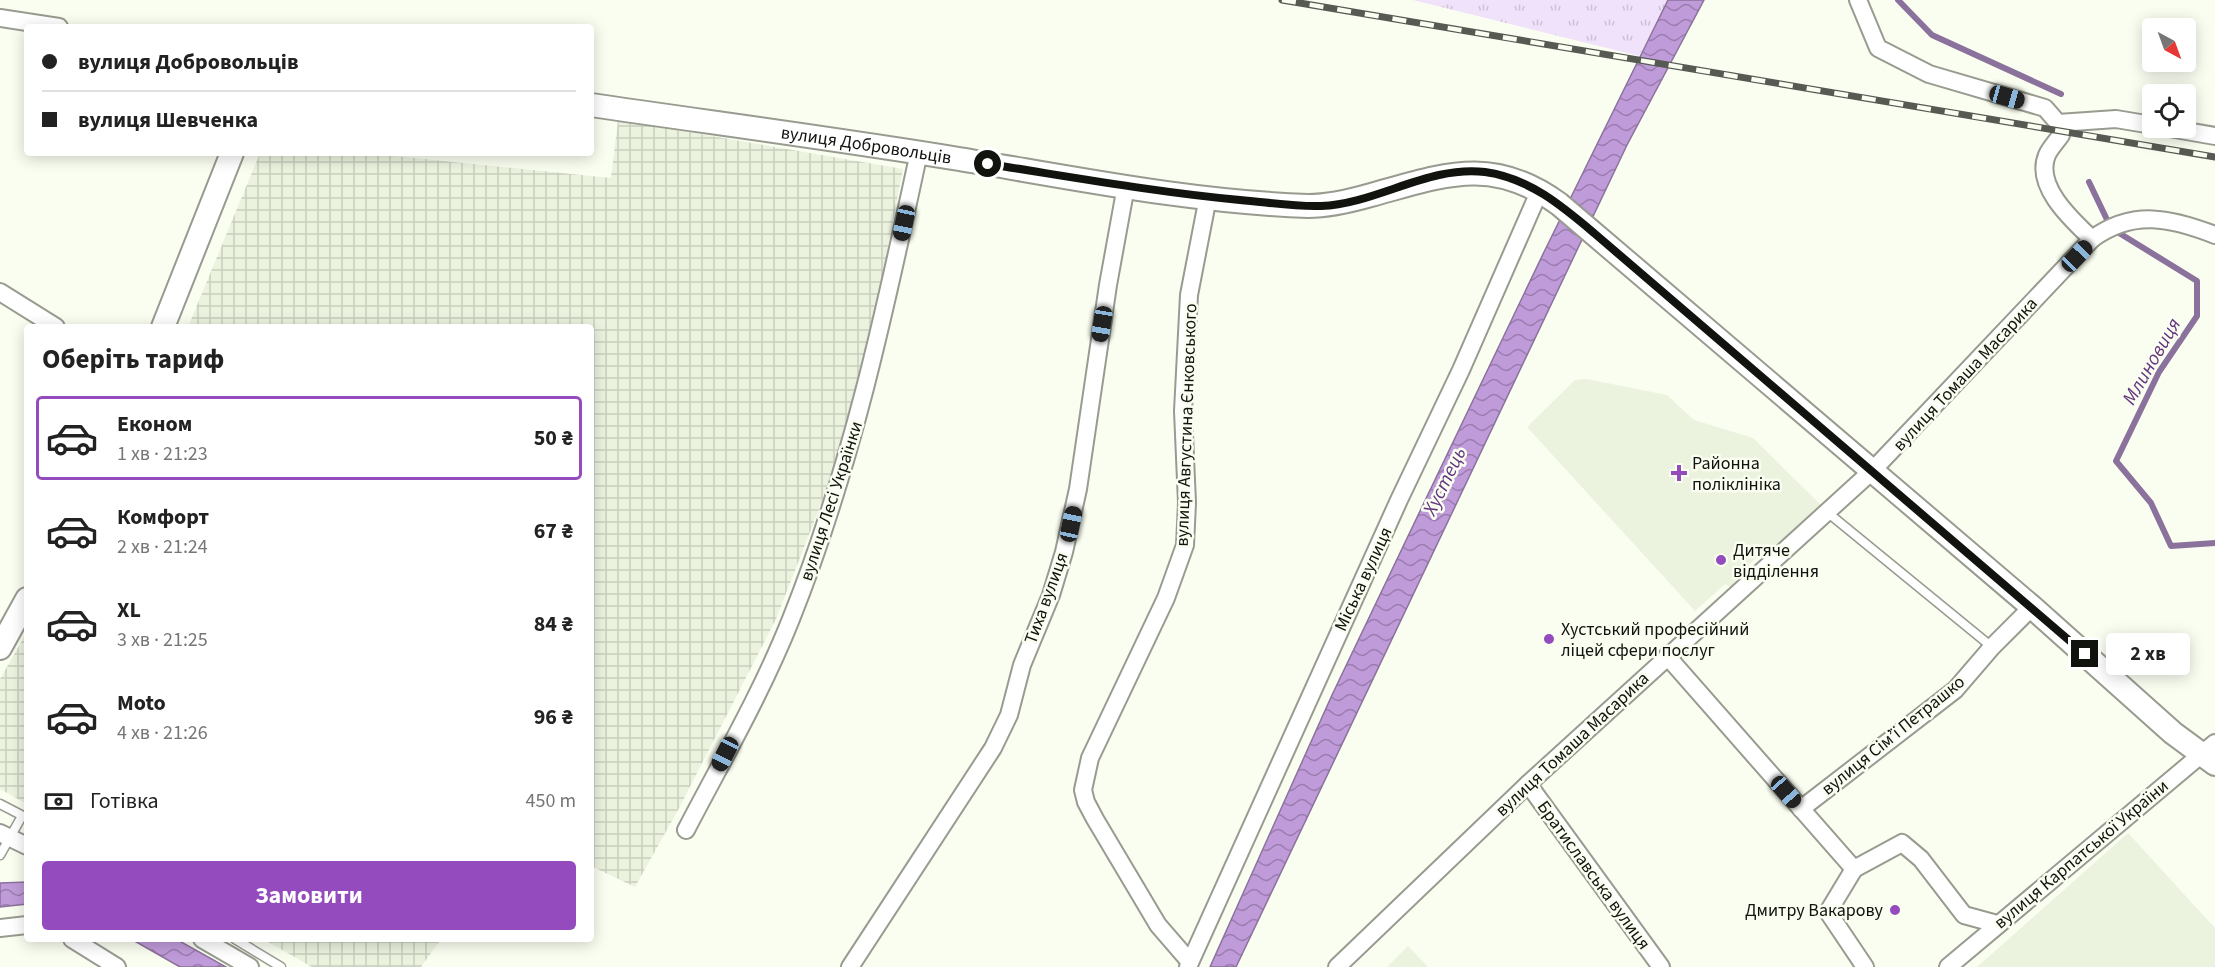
<!DOCTYPE html>
<html lang="uk">
<meta charset="utf-8">
<style>
body{margin:0;font-family:"Source Sans 3",sans-serif;background:#f6f6f6;color:#222;height:100vh;display:flex;flex-direction:column;font-size:22px;white-space:nowrap}
*{box-sizing:border-box;margin:0}
p{font-size:20px;color:#767676}
.icon{flex:none;width:33px;height:33px;fill:none;stroke:currentColor;stroke-width:2;stroke-linecap:round;stroke-linejoin:round}
.map{position:relative;flex:1;overflow:hidden}
.panel{position:absolute;left:24px;top:324px;width:570px;height:618px;display:flex;flex-direction:column;background:#fff;border-radius:6px;box-shadow:0 3px 15px #0003}
.panel>*{flex:none}
.hud{position:absolute;left:24px;top:24px;width:570px;height:132px;border-radius:6px;box-shadow:0 3px 15px #0003;display:grid;align-content:center;height:132px;padding:0 18px;background:#fff}
.needle{width:39px;rotate:139deg}
.controls{position:absolute;left:2142px;top:18px;display:grid;gap:12px}
.controls a{display:grid;place-items:center;width:54px;height:54px;border-radius:6px;background:#fff;box-shadow:0 3px 15px #0003;font-size:30px}
.end{position:absolute;width:27px;height:27px;margin:-14px;border:8px solid #11130f;background:#fff;box-shadow:0 0 0 3px #fff}
.from{border-radius:50%}
.bubble{position:absolute;height:42px;border-radius:6px;background:#fff;box-shadow:0 3px 15px #0003;font-size:20px;font-weight:700;line-height:42px;text-align:center}
.car{position:absolute;width:18px;height:36px;margin:-18px -9px;border-radius:8px;box-shadow:0 0 4px 2px #0007;background:linear-gradient(#222 24%,#8ab4d8 0 40%,#222 0 76%,#8ab4d8 0 86%,#222 0)}
.hud b{display:flex;align-items:center;gap:21px;height:57px;font-size:22px}
.hud b+b{border-top:2px solid #e0e0e0}
.hud i{width:15px;height:15px;background:#222}
ul{padding:0;list-style:none}
li{display:flex;align-items:center;gap:18px;height:84px;margin:0 12px 9px;padding:0 6px;border:3px solid transparent;border-radius:6px}
li div{flex:1}
li b{display:block;font-size:22px}
li em{font-style:normal;font-weight:700}
li.selected{border-color:#934bbe}
li>.icon{width:54px;height:54px;stroke-width:1.5}
h2{padding:0 18px;font-size:27px;line-height:72px}
.pay{display:flex;align-items:center;gap:15px;height:66px;padding:0 18px;font-size:22px}
.pay p{margin-inline-start:auto}
.primary-button{display:flex;gap:12px;margin-top:auto;padding:12px 18px}
.primary-button a{flex:1;height:69px;border-radius:6px;background:#934bbe;color:#fff;font-size:24px;font-weight:700;line-height:69px;text-align:center}
.map>svg:first-child{display:block}
.built{fill:#ebf2de}
.industrial{fill:url(#industrial-grid)}
.grass{fill:url(#grass-tufts)}
.water{fill:url(#water-waves);stroke:#8b729c;stroke-width:1.5}
.lines{fill:none;stroke-linecap:round;stroke-linejoin:round}
.stream{stroke:#8b729c;stroke-width:6}
.service-casing{stroke:#989b90;stroke-width:11}
.minor-casing{stroke:#989b90;stroke-width:20}
.secondary-casing{stroke:#989b90;stroke-width:26}
.service{stroke:#fff;stroke-width:8}
.minor{stroke:#fff;stroke-width:16}
.secondary{stroke:#fff;stroke-width:22}
.rail-casing{stroke:#575a53;stroke-width:7}
.rail{stroke:#fafef1;stroke-width:4.5;stroke-dasharray:14;stroke-linecap:butt}
.route{stroke:#11130f;stroke-width:8}
.poi-dot{fill:#934bbe;stroke:#fafef1;stroke-width:2}
.labels{text-anchor:middle;stroke-width:5;stroke-linejoin:round;paint-order:stroke}
.street-label{font-size:18px;fill:#11130f;stroke:#fafef1}
.poi-label{font-size:18px;fill:#11130f;stroke:#fafef1;text-anchor:start}
.water-label{font-size:20px;font-style:italic;fill:#643680;stroke:#fafef1}
</style>
<div class="map">
<svg width="2215" height="967" viewBox="0 0 2215 967">
<defs>
<pattern id="industrial-grid" width="8" height="8" patternUnits="userSpaceOnUse" patternTransform="scale(1.5)"><rect width="8" height="8" fill="#ebf2de"/><path d="M0 4h8M4 0v8" fill="none" stroke="#c8cfbd"/></pattern>
<pattern id="grass-tufts" width="24" height="20" patternUnits="userSpaceOnUse" patternTransform="scale(1.5)"><rect width="24" height="20" fill="#f0e2fb"/><path d="M3 7l-1-3M5 7V3M7 7l1-3M15 17l-1-3M17 17v-4M19 17l1-3" fill="none" stroke="#cdc1d6"/></pattern>
<pattern id="water-waves" width="16" height="10" patternUnits="userSpaceOnUse" patternTransform="scale(1.5)"><rect width="16" height="10" fill="#bf9bd9"/><path d="M0 5q4-4 8 0t8 0" fill="none" stroke="#9a7dae"/></pattern>
</defs>
<rect width="100%" height="100%" fill="#fafef1"/>
<g class="built">
<path d="M1587,379L1667,395L1694,420L1753,438L1824,508L1767,556L1763,552L1736,576L1735,585L1731,587L1725,584L1695,611L1527,427L1575,380Z"/>
<path d="M2128,833L2215,928V967H1977Z"/>
<path d="M1408,946L1428,967H1387Z"/>
</g>
<g class="industrial">
<path d="M618,120L903,169L867,357L821,504L776,619L678,810L635,887L591,866V327H188L260,153H365L611,178Z"/>
<path d="M27,632V804L0,789V679Z"/>
<path d="M263,939H441L421,967H312Z"/>
</g>
<path class="grass" d="M1413,0H1668L1639,56Z"/>
<g class="water">
<path d="M1668,0H1704L1627,145L1236,967H1210L1332,695L1544,252Z"/>
<path d="M27,882V904L0,907V883Z"/>
<path d="M131,939H176L226,967H180Z"/>
</g>
<g class="lines">
<g class="stream">
<path d="M1898,0L1932,35L2061,94"/>
<path d="M2089,182L2111,228L2197,281V316L2159,372L2116,461L2151,503L2171,546L2215,543"/>
</g>
<defs>
<g id="service">
<path d="M1827,512L1992,647"/>
<path d="M0,804L27,818"/>
<path d="M0,855L22,816"/>
<path d="M235,939L281,967"/>
</g>
<g id="minor">
<path d="M1858,0L1878,48L1929,74L2045,108L2058,123L2116,119L2152,125"/>
<path d="M0,18L59,27"/>
<path d="M2169,128L2215,136"/>
<path d="M2092,239C2133,209 2171,218 2215,235"/>
<path d="M0,292L56,327"/>
<path d="M1667,656L1854,869"/>
<path d="M1528,784L1661,967"/>
<path d="M1801,809L1955,690L1992,647L2032,607"/>
<path d="M686,830C722,761 762,692 791,619C851,469 885,311 919,152"/>
<path d="M0,833L27,846"/>
<path d="M0,928L27,925"/>
<path d="M72,939L117,967"/>
<path d="M202,939L250,967"/>
<path d="M1190,962L1158,925L1095,819L1086,802L1083,790L1090,758L1166,598L1185,545L1187,503L1183,411L1189,295L1208,197"/>
<path d="M850,967L993,748L1009,715L1022,665L1051,595L1064,552L1078,489L1108,285L1126,186"/>
<path d="M1188,967L1399,500L1461,370L1539,192"/>
<path d="M1337,967L1528,784L1872,471L2092,239C2072,220 2034,186 2047,155C2050,148 2057,141 2061,135L2058,123"/>
<path d="M1865,967L1828,912L1854,869L1902,843L1921,859L1964,915L1997,924"/>
<path d="M1948,967L2215,743"/>
</g>
<g id="secondary">
<path id="s1" d="M591,105C714,123 837,139 959,159C1074,178 1191,202 1308,206C1330,206 1350,201 1371,195C1444,175 1492,155 1559,204L2032,607L2173,733L2215,764"/>
<path d="M163,327L232,153"/>
<path d="M0,648L27,599"/>
</g>
</defs>
<use href="#service" class="service-casing"/>
<use href="#minor" class="minor-casing"/>
<use href="#secondary" class="secondary-casing"/>
<use href="#service" class="service"/>
<use href="#minor" class="minor"/>
<use href="#secondary" class="secondary"/>
<defs>
<path id="rail" d="M1282,0L2215,157"/>
</defs>
<use href="#rail" class="rail-casing"/>
<use href="#rail" class="rail"/>
</g>
<g class="lines">
<path class="route" d="M988,164C1072,177 1155,192 1240,200C1266,202 1294,207 1321,206C1376,204 1429,165 1485,172C1529,178 1562,206 1594,233L2085,654"/>
</g>
<g class="poi-dot">
<path d="M1676 464h6v6h6v6h-6v6h-6v-6h-6v-6h6z"/>
<circle cx="1721" cy="560" r="6"/>
<circle cx="1549" cy="639" r="6"/>
<circle cx="1895" cy="910" r="6"/>
</g>
<g class="labels">
<g class="street-label">
<text dy="6" stroke="none"><textPath href="#s1" startOffset="278">вулиця Добровольців</textPath></text>
<text transform="translate(1965 374) rotate(-47)" y="6">вулиця Томаша Масарика</text>
<text transform="translate(1186 425) rotate(-88)" y="6">вулиця Августина Єнковського</text>
<text transform="translate(831 501) rotate(-72)" y="6">вулиця Лесі Українки</text>
<text transform="translate(1363 579) rotate(-65)" y="6">Міська вулиця</text>
<text transform="translate(1046 598) rotate(-70)" y="6">Тиха вулиця</text>
<text transform="translate(1893 735) rotate(-39)" y="6">вулиця Сімʼї Петрашко</text>
<text transform="translate(1572 744) rotate(-43)" y="6">вулиця Томаша Масарика</text>
<text transform="translate(2081 854) rotate(-40)" y="6">вулиця Карпатської України</text>
<text transform="translate(1594 875) rotate(54)" y="6">Братиславська вулиця</text>
</g>
<g class="poi-label">
<text x="1692" y="469">Районна<tspan x="1692" dy="21">поліклініка</tspan></text>
<text x="1733" y="556">Дитяче<tspan x="1733" dy="21">відділення</tspan></text>
<text x="1561" y="635">Хустський професійний<tspan x="1561" dy="21">ліцей сфери послуг</tspan></text>
<text x="1883" y="916" text-anchor="end">Дмитру Вакарову</text>
</g>
<g class="water-label">
<text transform="translate(2151 361) rotate(-60)" y="7">Млиновиця</text>
<text transform="translate(1444 481) rotate(-64)" y="7">Хустець</text>
</g>
</g>
</svg>
<div class="controls">
<a><svg class="needle" viewBox="-14 -14 28 28"><path d="M0-13l5 13h-10z" fill="#e53935"/><path d="M0 13l5-13h-10z" fill="#767676"/></svg></a>
<a><svg class="icon" aria-label="locate" viewBox="0 0 24 24"><circle cx="12" cy="12" r="6"/><path d="M12 2v4M12 18v4M2 12h4M18 12h4"/></svg></a>
</div>
<i class="end from" style="left:988px;top:164px"></i>
<i class="end" style="left:2085px;top:654px"></i>
<div class="bubble" style="left:2106px;top:633px;width:84px">2 хв</div>
<i class="car" style="left:2007px;top:97px;rotate:106deg"></i>
<i class="car" style="left:904px;top:223px;rotate:192deg"></i>
<i class="car" style="left:2077px;top:256px;rotate:44deg"></i>
<i class="car" style="left:1102px;top:324px;rotate:189deg"></i>
<i class="car" style="left:1071px;top:524px;rotate:12deg"></i>
<i class="car" style="left:725px;top:754px;rotate:207deg"></i>
<i class="car" style="left:1786px;top:792px;rotate:139deg"></i>
<div class="hud">
<b><i class="from"></i>вулиця Добровольців</b>
<b><i></i>вулиця Шевченка</b>
</div>
<section class="panel">
<h2>Оберіть тариф</h2>
<ul>
<li class="selected"><svg class="icon" aria-label="car" viewBox="0 0 24 24"><path d="M5 17H2v-5l4-1 3-4h7l3 4 3 1v5h-3M9 17h6M6 11h13"/><circle cx="7" cy="17" r="2"/><circle cx="17" cy="17" r="2"/></svg><div><b>Економ</b><p>1 хв · 21:23</p></div><em>50 ₴</em></li>
<li><svg class="icon" aria-label="car" viewBox="0 0 24 24"><path d="M5 17H2v-5l4-1 3-4h7l3 4 3 1v5h-3M9 17h6M6 11h13"/><circle cx="7" cy="17" r="2"/><circle cx="17" cy="17" r="2"/></svg><div><b>Комфорт</b><p>2 хв · 21:24</p></div><em>67 ₴</em></li>
<li><svg class="icon" aria-label="car" viewBox="0 0 24 24"><path d="M5 17H2v-5l4-1 3-4h7l3 4 3 1v5h-3M9 17h6M6 11h13"/><circle cx="7" cy="17" r="2"/><circle cx="17" cy="17" r="2"/></svg><div><b>XL</b><p>3 хв · 21:25</p></div><em>84 ₴</em></li>
<li><svg class="icon" aria-label="car" viewBox="0 0 24 24"><path d="M5 17H2v-5l4-1 3-4h7l3 4 3 1v5h-3M9 17h6M6 11h13"/><circle cx="7" cy="17" r="2"/><circle cx="17" cy="17" r="2"/></svg><div><b>Moto</b><p>4 хв · 21:26</p></div><em>96 ₴</em></li>
</ul>
<div class="pay"><svg class="icon" aria-label="cash" viewBox="0 0 24 24"><path d="M3 7h18v10H3z"/><circle cx="12" cy="12" r="2"/></svg>Готівка<p>450 m</p></div>
<div class="primary-button"><a>Замовити</a></div>
</section>
</div>
